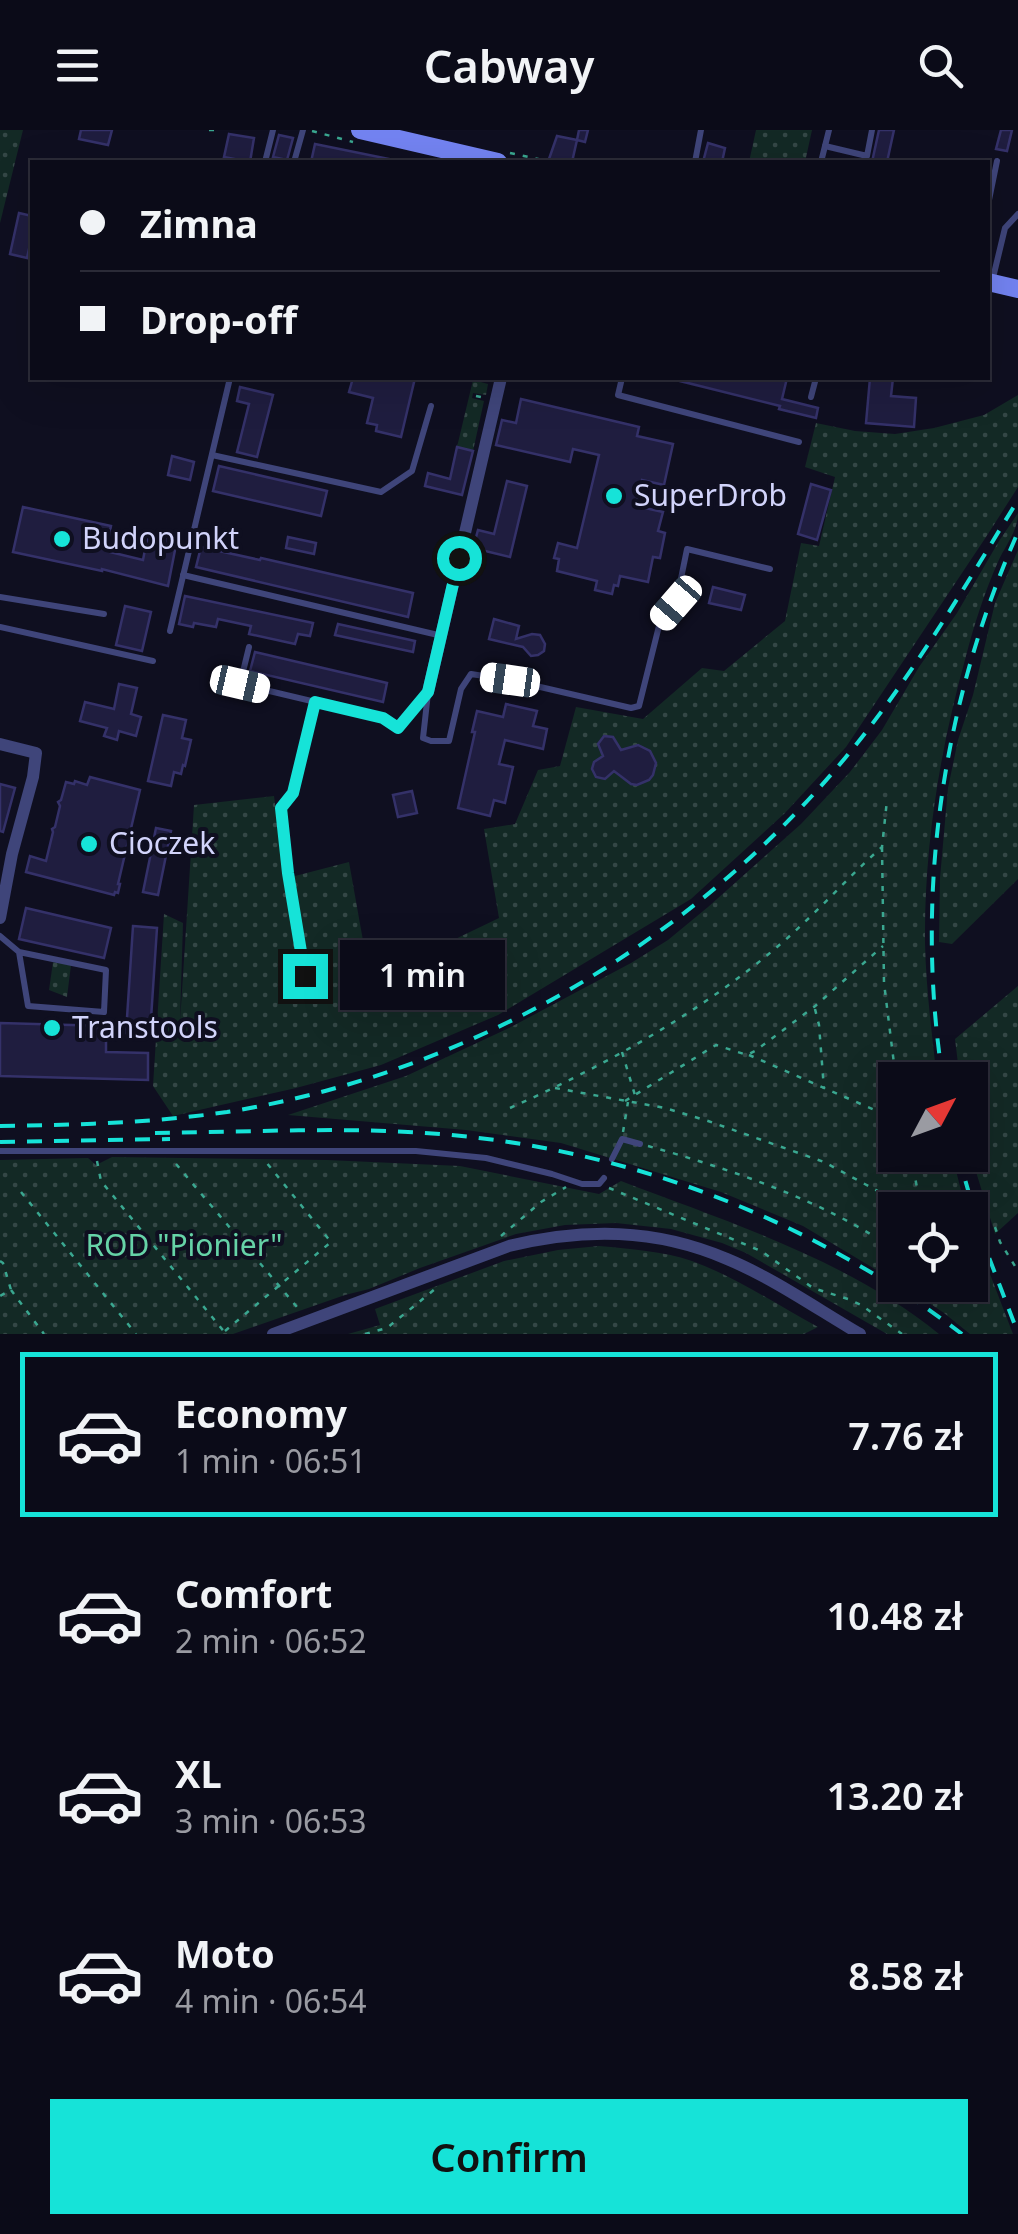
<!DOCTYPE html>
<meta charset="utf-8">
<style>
body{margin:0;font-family:"Noto Sans",sans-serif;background:#141421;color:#f1f3f6;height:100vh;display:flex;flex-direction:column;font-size:38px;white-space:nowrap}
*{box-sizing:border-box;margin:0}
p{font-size:32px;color:#9a9ba2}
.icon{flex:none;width:55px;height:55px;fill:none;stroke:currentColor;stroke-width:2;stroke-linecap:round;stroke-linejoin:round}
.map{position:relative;height:1204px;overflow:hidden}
.panel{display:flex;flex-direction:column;background:#0b0b18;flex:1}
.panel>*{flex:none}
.guide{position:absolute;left:30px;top:30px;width:960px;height:220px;border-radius:0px;box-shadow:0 10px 40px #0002,0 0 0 2px #2b2b37;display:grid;align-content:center;height:220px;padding:0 50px;background:#0b0b18}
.needle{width:65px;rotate:49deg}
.buttons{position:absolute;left:878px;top:932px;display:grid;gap:20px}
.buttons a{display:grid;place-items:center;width:110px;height:110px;border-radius:0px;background:#0b0b18;box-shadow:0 10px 40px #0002,0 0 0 2px #2b2b37;font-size:50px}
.end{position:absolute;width:45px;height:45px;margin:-22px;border:12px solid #16e3d8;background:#111;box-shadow:0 0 0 5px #111}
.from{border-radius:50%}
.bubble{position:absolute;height:70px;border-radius:0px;background:#0b0b18;box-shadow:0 10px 40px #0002,0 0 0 2px #2b2b37;font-size:32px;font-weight:600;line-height:70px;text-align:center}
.car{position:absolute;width:30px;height:60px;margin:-30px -15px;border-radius:12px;box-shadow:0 0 8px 2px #0007;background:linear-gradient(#fff 24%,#345 0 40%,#fff 0 76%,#345 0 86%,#fff 0)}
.guide b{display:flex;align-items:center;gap:35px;height:95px;font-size:38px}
.guide b+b{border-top:2px solid #2b2b37}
.guide i{width:25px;height:25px;background:#f1f3f6}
ul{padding:18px 0 0;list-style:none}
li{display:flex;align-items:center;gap:30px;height:165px;margin:0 20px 15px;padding:0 30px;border:5px solid transparent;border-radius:0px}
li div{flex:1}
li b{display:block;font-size:38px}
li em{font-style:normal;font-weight:600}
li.current{border-color:#16e3d8}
li>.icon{width:90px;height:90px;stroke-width:1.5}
.button{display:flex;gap:20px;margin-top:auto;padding:20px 50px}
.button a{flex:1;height:115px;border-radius:0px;background:#16e3d8;color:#111;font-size:40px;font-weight:600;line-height:115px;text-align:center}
header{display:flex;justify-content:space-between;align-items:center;height:130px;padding:0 50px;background:#0b0b18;font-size:45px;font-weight:600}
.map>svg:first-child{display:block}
.grass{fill:url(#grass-dots)}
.building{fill:#1f1d3f;stroke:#343169;stroke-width:2.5}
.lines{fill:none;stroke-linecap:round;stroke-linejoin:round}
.path{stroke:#3aa790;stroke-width:2.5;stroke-dasharray:5 8;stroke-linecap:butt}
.service{stroke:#3f457a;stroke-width:6}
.minor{stroke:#3f457a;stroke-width:12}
.secondary{stroke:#7383f1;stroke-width:18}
.rail{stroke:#16e3d8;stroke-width:4;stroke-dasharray:15 12;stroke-linecap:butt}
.route{stroke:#16e3d8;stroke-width:12}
.poi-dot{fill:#16e3d8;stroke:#0f0f20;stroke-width:4}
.labels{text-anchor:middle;stroke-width:8;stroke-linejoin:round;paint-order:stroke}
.poi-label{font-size:30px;fill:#d2d4fb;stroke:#0f0f20;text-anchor:start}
.park-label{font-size:30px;fill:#66d3a7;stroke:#0f0f20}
</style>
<header><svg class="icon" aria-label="menu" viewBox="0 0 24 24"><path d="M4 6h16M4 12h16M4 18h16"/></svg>Cabway<svg class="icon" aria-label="search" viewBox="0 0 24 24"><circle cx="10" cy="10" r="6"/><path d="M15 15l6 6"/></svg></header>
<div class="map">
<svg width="1018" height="1204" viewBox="0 0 1018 1204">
<defs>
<pattern id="grass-dots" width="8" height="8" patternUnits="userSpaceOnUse" patternTransform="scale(2.5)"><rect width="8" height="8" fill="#132925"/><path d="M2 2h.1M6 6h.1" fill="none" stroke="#344746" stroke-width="1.8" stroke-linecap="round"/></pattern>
</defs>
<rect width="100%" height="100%" fill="#0f0f20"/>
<g class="grass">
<path d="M0,0H23L0,93Z"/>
<path d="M756,0H812L805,32H749Z"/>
<path d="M473,250L488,254L486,265L473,263L472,268L484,271L473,321L457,317Z"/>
<path d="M1018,265V357L988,404L846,617L785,683L691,769L498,885L381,935L296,958L173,986L153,956L164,784L183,793L180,892L194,675L274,666L284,745L295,746L349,732L370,850L499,788L484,699L515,694L538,640L560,636L576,577L643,589L702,538L724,541L785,491L801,413L819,416L835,347L805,337L816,293L855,301L895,304L934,298L984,285Z"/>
<path d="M1018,383C1018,401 1005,416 998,432C985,461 974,495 966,526C940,619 924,716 925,813C926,859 932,904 937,950H895V1025H952L966,1080H895V1151L803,1096L721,1062L561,1013L466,1000L288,985L406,946L509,898L631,833L668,810L708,777L801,694L850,642L882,600L919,537L957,483L999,411Z"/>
<path d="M1018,420V749L952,814L939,812L940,748L948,658L958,610L973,565L995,473Z"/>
<path d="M53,832L71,835L67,867L49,860Z"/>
<path d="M1018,856V1083L995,1104L970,1022V950H960L955,909Z"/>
<path d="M112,1027L327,1030L460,1036L599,1064L621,1051C728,1092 848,1130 939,1204H887L746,1123L722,1113L671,1099L616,1093L565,1095L516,1104L420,1138L369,1159L345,1165L233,1204H0V1030L88,1028L96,1035Z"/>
<path d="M970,1092L1013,1204H970L944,1183L902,1155H970Z"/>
<path d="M599,1116C631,1119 662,1121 692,1131C736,1147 777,1175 818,1197L804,1204H348L380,1195L375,1179L504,1131L558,1120Z"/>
</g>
<g class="building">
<path d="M81,0H112L108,15L79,9Z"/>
<path d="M579,0H588L585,12L577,10L572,32L549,29L557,6L577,10Z"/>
<path d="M879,0H894L887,32H872Z"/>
<path d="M1001,0H1012L1007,21L996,19Z"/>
<path d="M229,4L254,8L250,32L224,27Z"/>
<path d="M279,5L293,8L287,30L273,27Z"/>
<path d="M708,13L725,18L722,32H703Z"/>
<path d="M315,14L389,29V32H311Z"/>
<path d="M19,83L32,86V105L27,128L10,124Z"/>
<path d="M353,248H415L401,307L376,301L377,295L367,293L373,268L349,262Z"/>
<path d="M681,248H787L782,269L818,278L816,288L779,279L780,276L680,251Z"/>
<path d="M870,248H893L891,266L916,268L914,297L866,293Z"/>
<path d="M240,257L273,265L257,327L237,322L249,274L237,271Z"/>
<path d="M521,269L639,297L637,306L673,314L664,355L642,350L636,376L663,382L658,401L665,403L660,428L653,427L648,452L620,446L618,456L614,455L612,464L595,460L597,451L557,441L559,429L554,428L558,413L577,418L599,325L573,319L570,332L496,315L502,290L516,293Z"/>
<path d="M457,317L473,321L462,365L425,356L428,343L450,349Z"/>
<path d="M172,326L194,332L190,350L168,345Z"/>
<path d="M219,336L327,361L321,386L213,361Z"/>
<path d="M507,351L527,356L510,427L473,418L478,400L494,404Z"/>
<path d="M811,354L831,360L817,410L798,404Z"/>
<path d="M23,377L111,396L106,421L143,430L148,404L177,410L168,456L102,439V441L13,422Z"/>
<path d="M288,407L316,413L314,424L286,418Z"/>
<path d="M201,417L260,430L261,428L413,463L408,487L196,437Z"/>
<path d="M713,457L745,465L741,480L709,473Z"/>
<path d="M185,466L313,493L310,506L298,504L295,514L249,504L251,496L218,489L216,497L194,493L193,497L179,494Z"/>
<path d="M125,476L151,482L142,521L116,515Z"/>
<path d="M494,489L519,496L516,509L532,504L540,505L545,514L544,521L538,525L531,526L523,517L489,509Z"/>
<path d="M338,494L415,511L413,522L335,505Z"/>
<path d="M255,522L387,553L383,572L250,541Z"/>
<path d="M119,554L137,558L131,584L141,587L136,606L119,601L117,610L104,606L107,598L80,591L85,572L114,579Z"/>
<path d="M506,574L537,581L533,596L547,599L543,619L505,610L499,634L513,637L505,673L494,670L490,686L458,678L475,602H472L477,581L503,587Z"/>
<path d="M163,585L186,590L182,608L191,610L185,636L183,635L181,644L174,642L171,656L148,651Z"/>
<path d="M604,606L613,607L621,620L638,615L650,621L656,633L653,645L649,650L637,655L631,654L614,641L605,649L596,647L592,639L594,632L603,626L598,614Z"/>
<path d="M90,647L140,660L118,754H120L118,763L115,762L114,765L26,742L30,726L46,731L53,702L52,699L55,697L60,676L58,672L61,670L66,652L74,654L75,651L87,655Z"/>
<path d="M0,654L15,658L3,702L0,701Z"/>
<path d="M412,661L417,683L398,687L393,665Z"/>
<path d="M156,698L171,701L158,765L143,762Z"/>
<path d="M26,778L111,798L104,828L19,809Z"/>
<path d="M133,796L157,798L150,904L126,903Z"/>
<path d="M0,893L106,896V922L148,923V950L0,946Z"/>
</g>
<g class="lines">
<g class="path">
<path d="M209,0H218"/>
<path d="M312,1L353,12"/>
<path d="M510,23L552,32"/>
<path d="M476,266L485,268"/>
<path d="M882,717L884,853L896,950"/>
<path d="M815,879L819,895L824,959"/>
<path d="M622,922L637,972"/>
<path d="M749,925L895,989"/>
<path d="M555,958L665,978L708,991L824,1032L913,1080"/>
<path d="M625,971L716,915L747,925L755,921L814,877L883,816"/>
<path d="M510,978C602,937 700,883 777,817C814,786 846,749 882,717L887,670"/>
<path d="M623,1002L628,972"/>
<path d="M648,1016C730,1039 825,1071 895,1120"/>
<path d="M911,1025L921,1080"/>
<path d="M97,1031L101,1051L226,1204"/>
<path d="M176,1034L297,1177"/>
<path d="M609,1058L761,1121L813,1158L848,1169L861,1175L902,1204"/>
<path d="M21,1062L136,1204"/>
<path d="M995,1097L1000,1112L1018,1141"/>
<path d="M501,1106L541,1072L566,1057"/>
<path d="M0,1131L3,1133L11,1160L0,1166"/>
<path d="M970,1138L977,1131"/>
<path d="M11,1160L44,1204"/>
<path d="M225,1201L331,1112L266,1032"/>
<path d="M365,1204L387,1198L440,1155"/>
</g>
<g class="service">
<path d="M825,16L867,26L872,0"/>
<path d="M265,32L273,0"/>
<path d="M294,32L303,0"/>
<path d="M695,32L701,0"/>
<path d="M821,32L829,0"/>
<path d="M988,75L997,31"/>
<path d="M992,152L1005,98L1018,84"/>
<path d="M622,248L618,265L799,312"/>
<path d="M811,267L816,248"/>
<path d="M212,325L381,362L412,341L431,276"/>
<path d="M183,445L438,505"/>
<path d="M0,467L104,484"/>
<path d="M0,497L153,531"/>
<path d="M170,501L230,248"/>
<path d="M249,517L240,554L383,588L398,598L428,563"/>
<path d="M428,563L423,608L431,611H449L461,559L471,544L510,550L631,578L639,576L660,492L676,473L687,419L770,439"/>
<path d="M0,806L19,822L106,840L104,882L28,876L19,822"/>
<path d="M305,846L288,743L281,678L293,663L315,572"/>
<path d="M0,1021H416L486,1028L552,1044L582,1054H599L604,1048"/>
<path d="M612,1029L622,1009L640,1014"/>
</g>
<g class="minor">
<path d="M428,562L501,248"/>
<path d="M0,614L36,623L33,647L12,724L0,788"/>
<path d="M273,1204L509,1116C584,1098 655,1098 727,1129C773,1148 817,1179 860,1204"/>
</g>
<g class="secondary">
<path d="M360,0L498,32"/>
<path d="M988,152L1018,159"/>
</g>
<g class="rail">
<path d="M943,950C914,765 942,573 1018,402"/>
<path d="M0,996C76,995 151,993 227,982C469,943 695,812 850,622C914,544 965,456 1018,370"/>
<path d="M155,1003C253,1002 353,996 451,1005C637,1022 813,1091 962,1204"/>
<path d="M0,1012L170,1009"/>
<path d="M958,1025L983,1112L1018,1203"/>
</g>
</g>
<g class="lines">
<path class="route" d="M305,846L288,743L281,678L293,663L315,572L383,588L398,598L428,562L459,428"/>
</g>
<g class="poi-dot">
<circle cx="614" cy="366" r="10"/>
<circle cx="62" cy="409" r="10"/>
<circle cx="89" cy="714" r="10"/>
<circle cx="52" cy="898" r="10"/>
</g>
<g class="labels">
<g class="poi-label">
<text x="634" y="376">SuperDrob</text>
<text x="82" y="419">Budopunkt</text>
<text x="109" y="724">Cioczek</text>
<text x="72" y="908">Transtools</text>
</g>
<g class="park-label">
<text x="184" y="1126">ROD "Pionier"</text>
</g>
</g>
</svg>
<div class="buttons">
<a><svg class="needle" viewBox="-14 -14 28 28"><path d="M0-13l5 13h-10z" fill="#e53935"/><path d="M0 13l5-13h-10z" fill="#9a9ba2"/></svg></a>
<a><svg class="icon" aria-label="locate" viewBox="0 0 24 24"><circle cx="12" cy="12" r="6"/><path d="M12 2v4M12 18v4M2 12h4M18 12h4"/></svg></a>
</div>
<i class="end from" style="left:459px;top:428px"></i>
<i class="end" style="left:305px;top:846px"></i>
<div class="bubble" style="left:340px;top:810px;width:165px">1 min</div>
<i class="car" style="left:676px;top:473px;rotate:221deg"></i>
<i class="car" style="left:510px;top:550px;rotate:278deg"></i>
<i class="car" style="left:240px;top:554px;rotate:103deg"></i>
<div class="guide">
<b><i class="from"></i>Zimna</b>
<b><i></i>Drop-off</b>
</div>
</div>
<section class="panel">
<ul>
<li class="current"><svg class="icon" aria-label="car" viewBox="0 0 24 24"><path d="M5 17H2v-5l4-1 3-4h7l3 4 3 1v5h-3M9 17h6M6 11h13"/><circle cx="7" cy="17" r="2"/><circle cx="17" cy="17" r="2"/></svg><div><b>Economy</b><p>1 min · 06:51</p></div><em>7.76 zł</em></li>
<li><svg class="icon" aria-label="car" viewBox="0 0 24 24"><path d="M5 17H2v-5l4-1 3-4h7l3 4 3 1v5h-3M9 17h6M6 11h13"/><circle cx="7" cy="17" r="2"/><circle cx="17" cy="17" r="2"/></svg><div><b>Comfort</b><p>2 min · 06:52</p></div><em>10.48 zł</em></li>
<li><svg class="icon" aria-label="car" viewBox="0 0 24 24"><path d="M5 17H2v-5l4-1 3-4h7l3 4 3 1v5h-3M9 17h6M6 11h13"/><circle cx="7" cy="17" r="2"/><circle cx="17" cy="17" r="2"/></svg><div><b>XL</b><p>3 min · 06:53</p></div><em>13.20 zł</em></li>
<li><svg class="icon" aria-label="car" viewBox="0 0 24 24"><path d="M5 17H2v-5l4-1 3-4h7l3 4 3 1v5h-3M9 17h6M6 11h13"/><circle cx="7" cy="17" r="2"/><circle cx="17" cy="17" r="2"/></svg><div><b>Moto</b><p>4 min · 06:54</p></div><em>8.58 zł</em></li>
</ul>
<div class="button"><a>Confirm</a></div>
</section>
